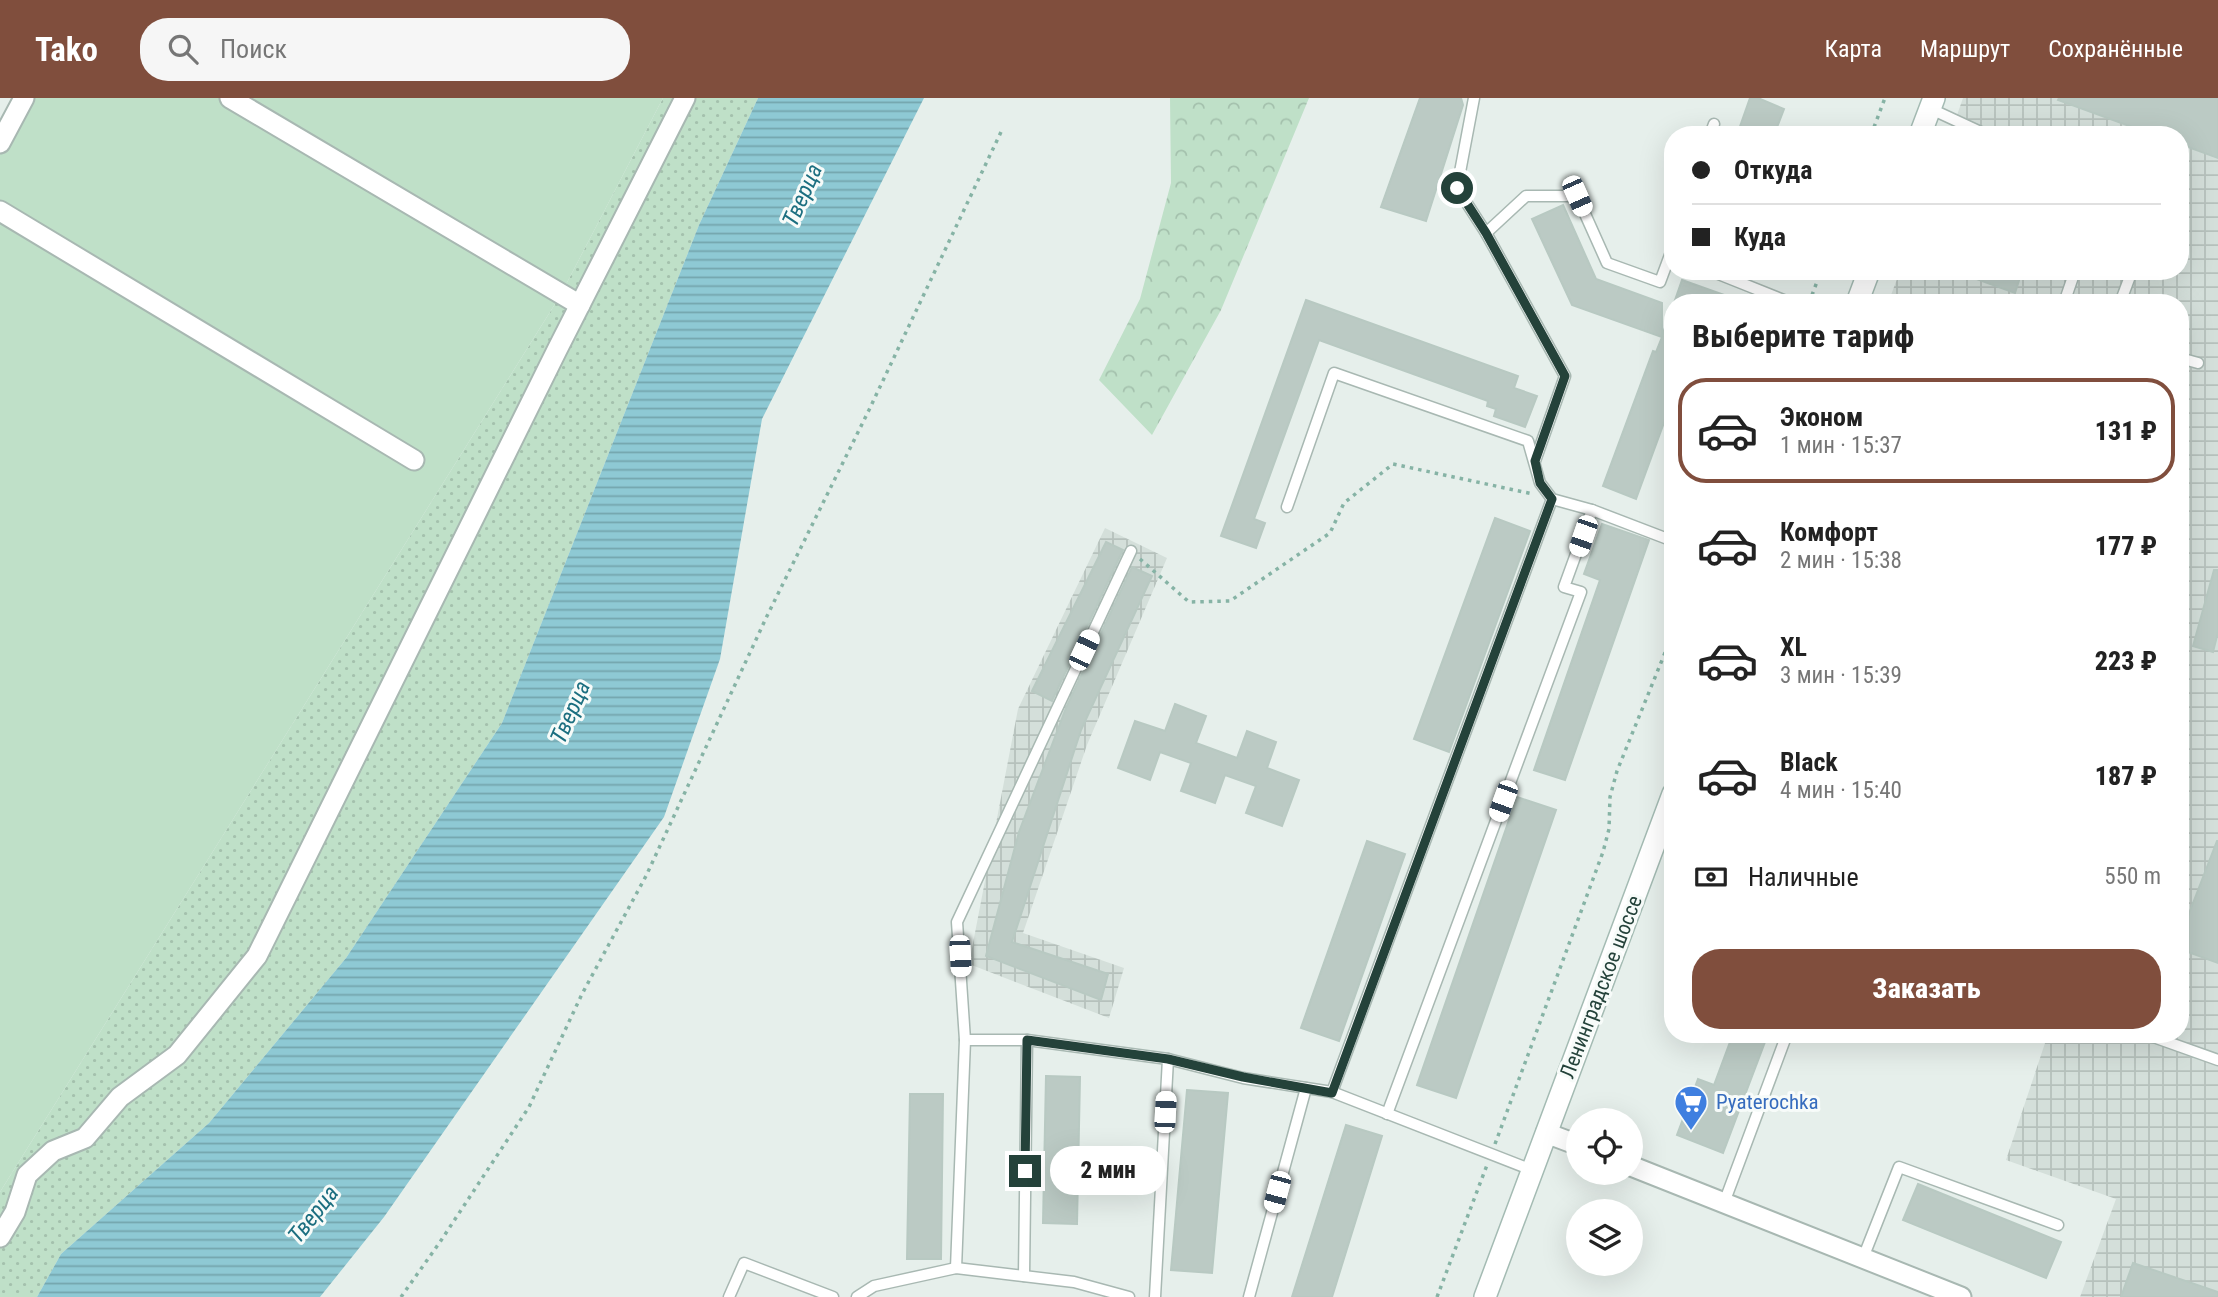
<!DOCTYPE html>
<html lang="ru">
<meta charset="utf-8">
<style>
body{margin:0;font-family:"Roboto Condensed",sans-serif;background:#f6f6f6;color:#222;height:100vh;display:flex;flex-direction:column;font-size:26px;white-space:nowrap}
*{box-sizing:border-box;margin:0}
p{font-size:23px;color:#767676}
.icon{flex:none;width:38px;height:38px;fill:none;stroke:currentColor;stroke-width:2;stroke-linecap:round;stroke-linejoin:round}
.map{position:relative;flex:1;overflow:hidden}
.panel{position:absolute;left:1664px;top:196px;width:525px;height:749px;display:flex;flex-direction:column;background:#fff;border-radius:28px;box-shadow:0 7px 28px #0002}
.panel>*{flex:none}
.guide{position:absolute;left:1664px;top:28px;width:525px;height:154px;border-radius:28px;box-shadow:0 7px 28px #0002;display:grid;align-content:center;height:154px;padding:0 28px;background:#fff}
.controls{position:absolute;left:1566px;top:1010px;display:grid;gap:14px}
.controls a{display:grid;place-items:center;width:77px;height:77px;border-radius:50%;background:#fff;box-shadow:0 7px 28px #0002;font-size:35px}
.end{position:absolute;width:32px;height:32px;margin:-16px;border:9px solid #24423a;background:#fff;box-shadow:0 0 0 4px #fff}
.from{border-radius:50%}
.bubble{position:absolute;height:49px;border-radius:24px;background:#fff;box-shadow:0 7px 28px #0002;font-size:23px;font-weight:800;line-height:49px;text-align:center}
.car{position:absolute;width:21px;height:42px;margin:-21px -10px;border-radius:9px;box-shadow:0 0 5px 2px #0007;background:linear-gradient(#fff 24%,#345 0 40%,#fff 0 76%,#345 0 86%,#fff 0)}
.guide b{display:flex;align-items:center;gap:24px;height:66px;font-size:26px}
.guide b+b{border-top:2px solid #e0e0e0}
.guide i{width:18px;height:18px;background:#222}
ul{padding:0;list-style:none}
li{display:flex;align-items:center;gap:21px;height:105px;margin:0 14px 10px;padding:0 14px;border:4px solid transparent;border-radius:28px}
li div{flex:1}
li b{display:block;font-size:26px}
li em{font-style:normal;font-weight:800}
li.selected{border-color:#804e3d}
li>.icon{width:63px;height:63px;stroke-width:1.5}
h2{padding:0 28px;font-size:32px;line-height:84px}
.pay{display:flex;align-items:center;gap:18px;height:77px;padding:0 28px;font-size:26px}
.pay p{margin-inline-start:auto}
.primary-button{display:flex;gap:14px;margin-top:auto;padding:14px 28px}
.primary-button a{flex:1;height:80px;border-radius:28px;background:#804e3d;color:#fff;font-size:28px;font-weight:800;line-height:80px;text-align:center}
header{display:flex;align-items:center;gap:42px;box-sizing:border-box;height:98px;padding:0 35px;background:#804e3d;color:#fff}
header strong{font-size:33px}
nav{display:flex;gap:38px;margin-inline-start:auto;font-size:24px}
.search{width:490px;height:63px;background:#f6f6f6;display:flex;align-items:center;gap:18px;box-sizing:border-box;padding:0 24px;border-radius:28px;color:#767676;font-size:26px}
.map>svg:first-child{display:block}
.industrial{fill:url(#industrial-grid)}
.grass{fill:url(#grass-dots)}
.forest{fill:url(#forest-crowns)}
.garden{fill:#bfe0c8}
.water{fill:url(#water-rules)}
.building{fill:#bbcac4;stroke:#b8c9c2;stroke-width:2}
.lines{fill:none;stroke-linecap:round;stroke-linejoin:round}
.service-casing{stroke:#a8b8b2;stroke-width:13}
.minor-casing{stroke:#a8b8b2;stroke-width:23}
.secondary-casing{stroke:#a4bbb3;stroke-width:24}
.path{stroke:#86b3a5;stroke-width:3.5;stroke-dasharray:3.5 5;stroke-linecap:butt}
.service{stroke:#fff;stroke-width:10}
.minor{stroke:#fff;stroke-width:19}
.secondary{stroke:#fff;stroke-width:21}
.route{stroke:#24423a;stroke-width:9}
.labels{text-anchor:middle;stroke-width:6;stroke-linejoin:round;paint-order:stroke}
.street-label{font-size:21px;fill:#24423a;stroke:#f7fbf9}
.shop-label{font-size:21px;fill:#366cbe;stroke:#f7fbf9;text-anchor:start}
.water-label{font-size:23px;font-style:italic;fill:#1c6f80;stroke:#f7fbf9}
</style>
<header>
<strong>Tako</strong>
<div class="search"><svg class="icon" aria-label="search" viewBox="0 0 24 24"><circle cx="10" cy="10" r="6"/><path d="M15 15l6 6"/></svg>Поиск</div>
<nav><a>Карта</a><a>Маршрут</a><a>Сохранённые</a></nav>
</header>
<div class="map">
<svg width="2218" height="1199" viewBox="0 0 2218 1199">
<defs>
<pattern id="industrial-grid" width="8" height="8" patternUnits="userSpaceOnUse" patternTransform="scale(1.75)"><rect width="8" height="8" fill="#d4dfda"/><path d="M0 4h8M4 0v8" fill="none" stroke="#b6c1bc"/></pattern>
<pattern id="grass-dots" width="8" height="8" patternUnits="userSpaceOnUse" patternTransform="scale(1.75)"><rect width="8" height="8" fill="#bfe0c8"/><path d="M2 2h.1M6 6h.1" fill="none" stroke="#a4c1ad" stroke-width="1.8" stroke-linecap="round"/></pattern>
<pattern id="forest-crowns" width="20" height="18" patternUnits="userSpaceOnUse" patternTransform="scale(1.75)"><rect width="20" height="18" fill="#bfe0c8"/><path d="M2 6a3 3 0 1 1 6 0M12 15a3 3 0 1 1 6 0" fill="none" stroke="#a4c1ad"/></pattern>
<pattern id="water-rules" width="6" height="5" patternUnits="userSpaceOnUse" patternTransform="scale(1.75)"><rect width="6" height="5" fill="#8ec9d4"/><path d="M0 2.5h6" fill="none" stroke="#74a5ad"/></pattern>
</defs>
<rect width="100%" height="100%" fill="#e6efeb"/>
<g class="industrial">
<path d="M1963,0H2218V1199H2080L2116,1101L2006,1062L2048,936H2180V205H1888L1900,173H2180V37H1950Z"/>
<path d="M1105,430L1167,460L1087,647L1023,835L1124,870L1109,920L969,866L1018,611Z"/>
</g>
<path class="grass" d="M663,0H758L699,127L502,625L346,860L209,1025L61,1156L37,1199H0V1094L560,198Z"/>
<path class="forest" d="M1170,0H1309L1221,212L1152,337L1099,282L1140,201L1171,85Z"/>
<path class="garden" d="M28,0H663L560,198L0,1094V48Z"/>
<path class="water" d="M758,0H924L762,321L720,561L664,719L384,1119L320,1199H37L61,1156L209,1025L346,860L502,625L699,127Z"/>
<g class="building">
<path d="M1420,0H1461L1463,7L1426,123L1381,109Z"/>
<path d="M1750,0H1758L1784,11L1774,37H1737Z"/>
<path d="M2059,0H2218V60L2180,46V37H2154L2058,2Z"/>
<path d="M1563,107L1596,181L1662,205V238L1671,212H1673V300L1636,401L1603,388L1653,253L1656,254L1662,239L1572,207L1532,121Z"/>
<path d="M1960,173H2022L2015,195L1960,175Z"/>
<path d="M1682,182L1741,203V205H1674Z"/>
<path d="M1306,202L1518,278L1514,290L1537,298L1525,329L1494,318L1496,311L1487,308L1488,303L1319,242L1254,421L1265,425L1256,450L1221,438Z"/>
<path d="M1495,420L1530,433L1449,654L1414,641Z"/>
<path d="M1602,426L1649,442L1565,682L1534,672L1600,482L1584,476Z"/>
<path d="M1106,444L1123,452L1052,603L1032,593Z"/>
<path d="M1132,469L1152,478L1081,632L1012,844L1108,876L1101,902L986,858L1019,734L1066,610Z"/>
<path d="M2214,472H2218V534L2213,554L2193,548Z"/>
<path d="M1175,606L1206,618L1196,645L1237,660L1247,633L1276,644L1267,670L1299,682L1282,728L1246,715L1256,688L1225,677L1215,705L1181,693L1191,665L1160,654L1150,682L1118,670L1135,623L1165,633Z"/>
<path d="M1517,699L1556,712L1456,1000L1417,987Z"/>
<path d="M1367,743L1405,756L1339,943L1301,930Z"/>
<path d="M2217,743H2218V865L2180,851V839Z"/>
<path d="M1733,936H1768L1723,1055L1677,1037L1698,981L1714,987Z"/>
<path d="M1046,978L1080,979L1077,1126L1043,1125Z"/>
<path d="M1187,992L1228,995L1212,1175L1171,1172Z"/>
<path d="M910,996H943L941,1161H907Z"/>
<path d="M1346,1027L1382,1038L1332,1199H1292Z"/>
<path d="M1918,1086L2061,1144L2046,1180L1903,1122Z"/>
<path d="M2133,1165L2218,1194V1199H2121Z"/>
</g>
<g class="lines">
<defs>
<g id="service">
<path d="M1474,0L1457,90L1486,135L1565,278L1535,363"/>
<path d="M1931,11L1987,37"/>
<path d="M1710,37L1714,26"/>
<path d="M1486,135L1526,98H1577L1607,165L1660,184L1670,157L1673,158"/>
<path d="M1711,173L1791,205"/>
<path d="M2064,205L2075,173"/>
<path d="M2120,205L2132,173"/>
<path d="M2180,260L2198,265"/>
<path d="M1287,409L1334,275L1528,343L1540,385L1552,401L1592,412"/>
<path d="M2145,936L2218,962"/>
<path d="M965,942H1027L1168,961L1243,980L1332,994L1532,1072"/>
<path d="M1332,994L1552,401"/>
<path d="M1387,1016L1581,494L1564,489L1592,412L1673,443"/>
<path d="M1724,1105L1787,936"/>
<path d="M1863,1160L1899,1069L2058,1127"/>
<path d="M956,1170L965,942L957,824L1131,453"/>
<path d="M1024,1178L1027,942"/>
<path d="M729,1199L744,1165L833,1199"/>
<path d="M857,1199L874,1188L956,1170L1074,1184L1129,1199"/>
<path d="M1155,1199L1168,961"/>
<path d="M1249,1199L1306,990"/>
</g>
<g id="minor">
<path d="M230,0L580,207"/>
<path d="M0,45L24,0"/>
<path d="M0,113L414,362"/>
<path d="M1546,1035L1578,1047"/>
<path d="M1631,1068L1961,1199"/>
<path d="M0,1139L15,1114L27,1077L53,1053L85,1040L120,999L177,957L257,858L557,252L685,0"/>
</g>
<g id="secondary">
<path d="M1920,37L1934,0"/>
<path d="M1857,205L1869,173"/>
<path d="M1485,1199L1673,696"/>
</g>
</defs>
<use href="#service" class="service-casing"/>
<use href="#minor" class="minor-casing"/>
<use href="#secondary" class="secondary-casing"/>
<g class="path">
<path d="M1871,37L1885,0"/>
<path d="M1809,205L1821,173"/>
<path d="M1140,461L1189,504L1230,503L1330,435L1344,405L1393,366L1533,396"/>
<path d="M1495,1046L1603,754L1609,731L1610,699L1617,673L1673,535"/>
<path d="M401,1199L440,1144L529,1009L582,896L646,778L767,518L869,312L1001,34"/>
<path d="M1437,1199L1487,1067"/>
</g>
<use href="#service" class="service"/>
<use href="#minor" class="minor"/>
<use href="#secondary" class="secondary"/>
</g>
<g class="lines">
<path class="route" d="M1025,1073L1027,942L1168,961L1243,979L1332,995L1552,401L1540,385L1535,363L1565,278L1486,135L1457,90"/>
</g>
<defs>
<symbol id="supermarket-pin" viewBox="-11 -11 22 30"><path d="M0 17L-7.5 6A9.5 9.5 0 1 1 7.5 6Z" fill="#3f7fe0" stroke="#f7fbf9"/><path d="M-6-5.5h2.5l.6 2H6L4.5 2H-2.5L-4.4-4H-6ZM-1.5 3.2a1.3 1.3 0 1 0 .1 0ZM3 3.2a1.3 1.3 0 1 0 .1 0Z" fill="#fff"/></symbol>
</defs>
<g fill-rule="evenodd">
<use href="#supermarket-pin" x="1672" y="985" width="38" height="52"/>
</g>
<g class="labels">
<g class="street-label">
<text transform="translate(1601 889) rotate(-69)" y="7">Ленинградское шоссе</text>
</g>
<g class="shop-label">
<text x="1716" y="1011">Pyaterochka</text>
</g>
<g class="water-label">
<text transform="translate(802 97) rotate(-66)" y="8">Тверца</text>
<text transform="translate(570 614) rotate(-66)" y="8">Тверца</text>
<text transform="translate(313 1116) rotate(-52)" y="8">Тверца</text>
</g>
</g>
</svg>
<div class="controls">
<a><svg class="icon" aria-label="locate" viewBox="0 0 24 24"><circle cx="12" cy="12" r="6"/><path d="M12 2v4M12 18v4M2 12h4M18 12h4"/></svg></a>
<a><svg class="icon" aria-label="layers" viewBox="0 0 24 24"><path d="M12 4l9 5-9 5-9-5zM3 14l9 5 9-5"/></svg></a>
</div>
<i class="end from" style="left:1457px;top:90px"></i>
<i class="end" style="left:1025px;top:1073px"></i>
<div class="bubble" style="left:1050px;top:1048px;width:116px">2 мин</div>
<i class="car" style="left:1577px;top:98px;rotate:156deg"></i>
<i class="car" style="left:1583px;top:438px;rotate:199deg"></i>
<i class="car" style="left:1084px;top:552px;rotate:25deg"></i>
<i class="car" style="left:1503px;top:703px;rotate:200deg"></i>
<i class="car" style="left:960px;top:858px;rotate:177deg"></i>
<i class="car" style="left:1165px;top:1014px;rotate:3deg"></i>
<i class="car" style="left:1277px;top:1094px;rotate:195deg"></i>
<div class="guide">
<b><i class="from"></i>Откуда</b>
<b><i></i>Куда</b>
</div>
<section class="panel">
<h2>Выберите тариф</h2>
<ul>
<li class="selected"><svg class="icon" aria-label="car" viewBox="0 0 24 24"><path d="M5 17H2v-5l4-1 3-4h7l3 4 3 1v5h-3M9 17h6M6 11h13"/><circle cx="7" cy="17" r="2"/><circle cx="17" cy="17" r="2"/></svg><div><b>Эконом</b><p>1 мин · 15:37</p></div><em>131 ₽</em></li>
<li><svg class="icon" aria-label="car" viewBox="0 0 24 24"><path d="M5 17H2v-5l4-1 3-4h7l3 4 3 1v5h-3M9 17h6M6 11h13"/><circle cx="7" cy="17" r="2"/><circle cx="17" cy="17" r="2"/></svg><div><b>Комфорт</b><p>2 мин · 15:38</p></div><em>177 ₽</em></li>
<li><svg class="icon" aria-label="car" viewBox="0 0 24 24"><path d="M5 17H2v-5l4-1 3-4h7l3 4 3 1v5h-3M9 17h6M6 11h13"/><circle cx="7" cy="17" r="2"/><circle cx="17" cy="17" r="2"/></svg><div><b>XL</b><p>3 мин · 15:39</p></div><em>223 ₽</em></li>
<li><svg class="icon" aria-label="car" viewBox="0 0 24 24"><path d="M5 17H2v-5l4-1 3-4h7l3 4 3 1v5h-3M9 17h6M6 11h13"/><circle cx="7" cy="17" r="2"/><circle cx="17" cy="17" r="2"/></svg><div><b>Black</b><p>4 мин · 15:40</p></div><em>187 ₽</em></li>
</ul>
<div class="pay"><svg class="icon" aria-label="cash" viewBox="0 0 24 24"><path d="M3 7h18v10H3z"/><circle cx="12" cy="12" r="2"/></svg>Наличные<p>550 m</p></div>
<div class="primary-button"><a>Заказать</a></div>
</section>
</div>
